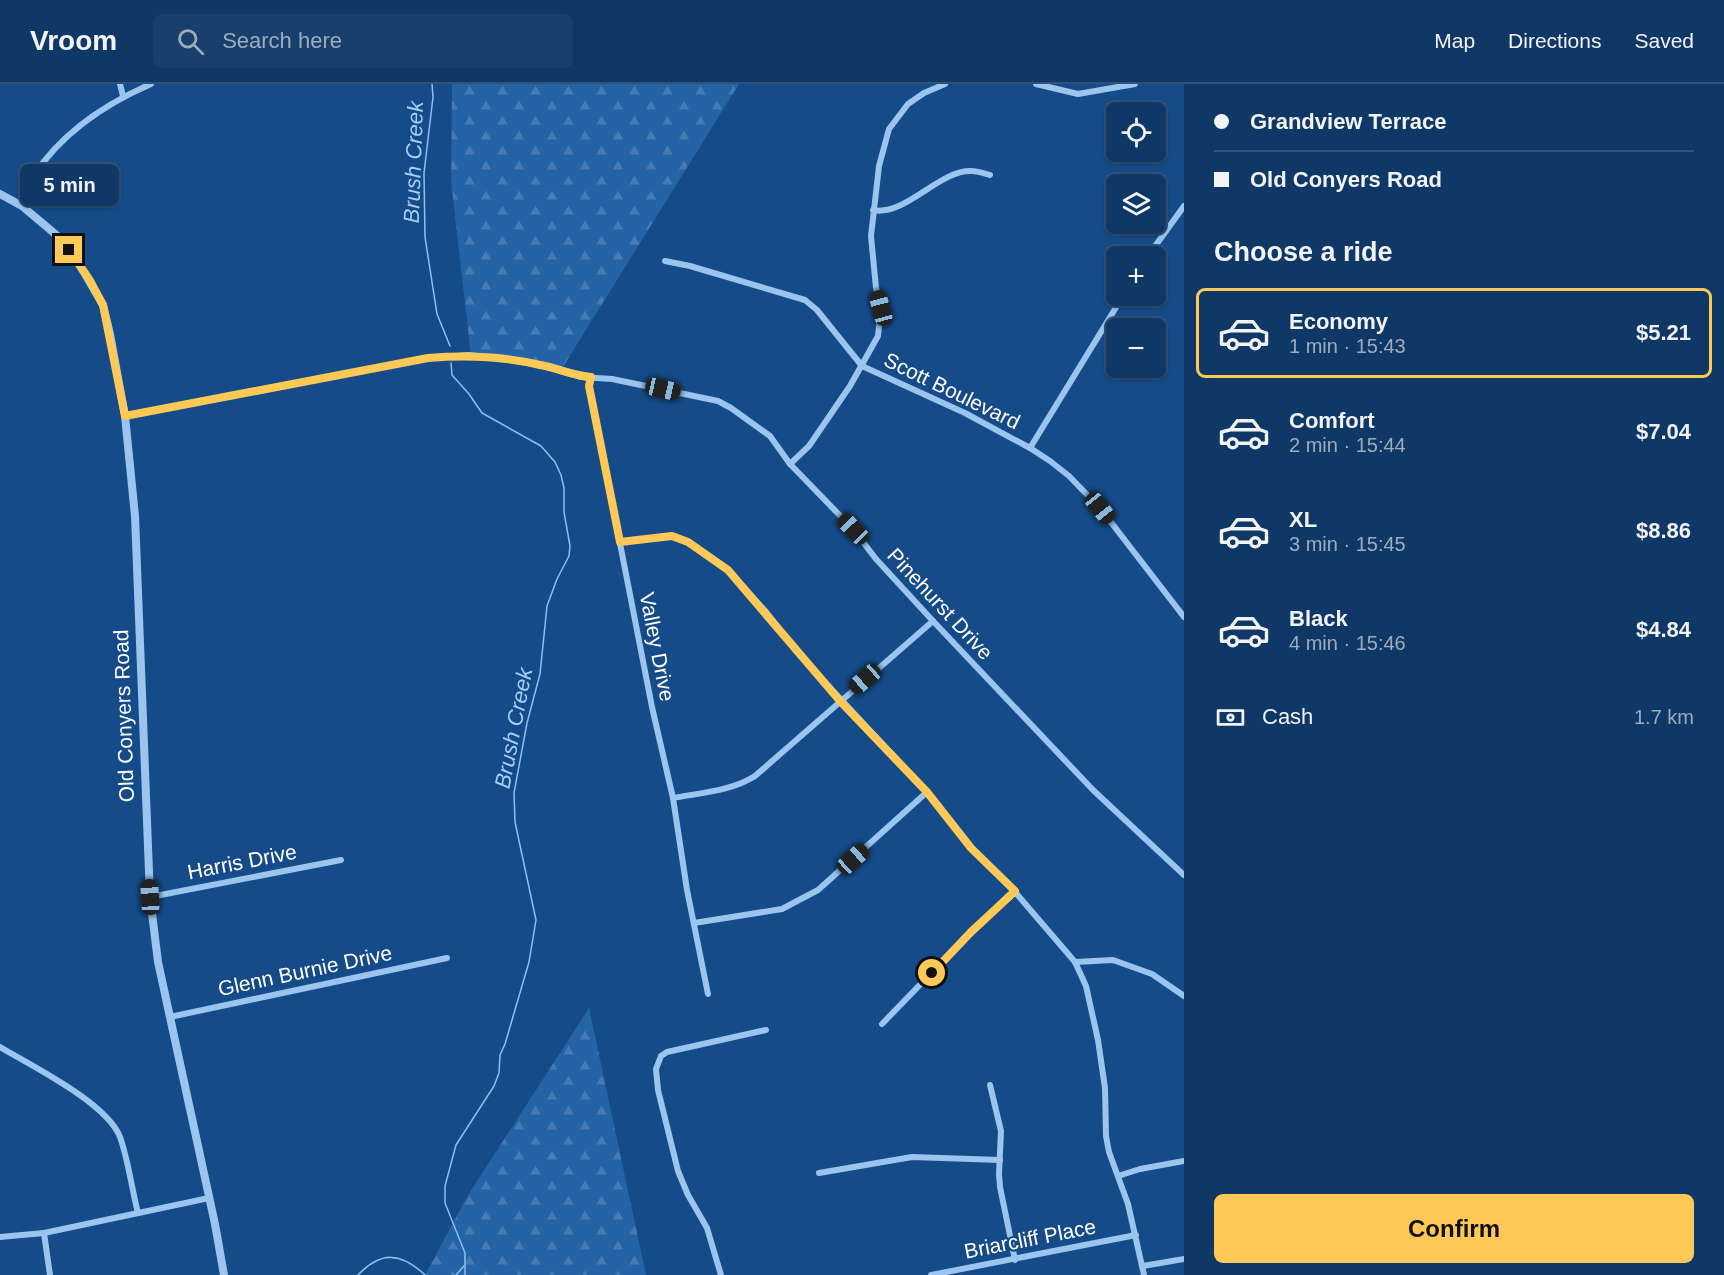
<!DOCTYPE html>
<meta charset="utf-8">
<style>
body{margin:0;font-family:Helvetica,sans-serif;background:#193f6c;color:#f1f3f6;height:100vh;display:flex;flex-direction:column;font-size:22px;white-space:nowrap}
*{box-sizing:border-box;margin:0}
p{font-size:20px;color:#9cacbf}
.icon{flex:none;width:33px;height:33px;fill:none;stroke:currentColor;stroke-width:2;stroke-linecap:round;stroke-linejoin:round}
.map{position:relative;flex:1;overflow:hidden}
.drawer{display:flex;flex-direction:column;background:#103866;width:540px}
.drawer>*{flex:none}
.top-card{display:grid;align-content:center;height:132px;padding:0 30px;background:#103866}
.tools{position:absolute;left:1106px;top:18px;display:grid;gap:12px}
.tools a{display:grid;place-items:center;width:60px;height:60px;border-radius:9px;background:#103866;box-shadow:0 2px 4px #0004,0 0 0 2px #30527a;font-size:30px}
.end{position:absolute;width:27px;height:27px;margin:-14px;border:8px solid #ffc958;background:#111;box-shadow:0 0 0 3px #111}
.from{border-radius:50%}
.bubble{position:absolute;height:42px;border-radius:9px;background:#103866;box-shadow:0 2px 4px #0004,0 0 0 2px #30527a;font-size:20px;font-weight:600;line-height:42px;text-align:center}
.car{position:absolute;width:18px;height:36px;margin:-18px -9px;border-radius:8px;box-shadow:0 0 4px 2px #0007;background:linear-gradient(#222 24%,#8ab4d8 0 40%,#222 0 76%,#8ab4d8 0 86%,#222 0)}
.top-card b{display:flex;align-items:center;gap:21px;height:57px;font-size:22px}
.top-card b+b{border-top:2px solid #30527a}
.top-card i{width:15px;height:15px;background:#f1f3f6}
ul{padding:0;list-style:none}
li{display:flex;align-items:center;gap:18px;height:90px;margin:0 12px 9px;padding:0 18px;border:3px solid transparent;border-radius:9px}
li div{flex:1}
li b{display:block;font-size:22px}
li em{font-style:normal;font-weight:600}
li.selected{border-color:#ffc958}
li>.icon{width:54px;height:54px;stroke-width:1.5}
h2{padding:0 30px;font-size:27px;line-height:72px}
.pay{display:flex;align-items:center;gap:15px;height:66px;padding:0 30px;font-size:22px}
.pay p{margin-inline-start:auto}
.button{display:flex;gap:12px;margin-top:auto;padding:12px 30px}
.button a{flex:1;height:69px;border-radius:9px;background:#ffc958;color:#111;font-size:24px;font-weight:600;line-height:69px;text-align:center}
header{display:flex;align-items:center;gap:36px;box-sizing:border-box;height:84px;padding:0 30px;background:#103866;border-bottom:2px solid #30527a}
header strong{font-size:28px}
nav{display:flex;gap:33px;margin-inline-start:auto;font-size:21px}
.search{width:420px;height:54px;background:#193f6c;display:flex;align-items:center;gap:15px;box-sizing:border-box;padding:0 21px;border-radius:9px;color:#9cacbf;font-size:22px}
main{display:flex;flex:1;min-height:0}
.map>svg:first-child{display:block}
.forest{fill:url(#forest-firs)}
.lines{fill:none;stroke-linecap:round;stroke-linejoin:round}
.stream{stroke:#8dbff2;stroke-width:1.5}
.minor{stroke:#9bc4ef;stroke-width:6}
.tertiary{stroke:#9bc4ef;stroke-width:8}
.route{stroke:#ffc958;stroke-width:8}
.labels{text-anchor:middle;stroke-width:4.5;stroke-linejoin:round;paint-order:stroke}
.street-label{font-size:21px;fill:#fff;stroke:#154b88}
.water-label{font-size:22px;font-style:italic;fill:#a6cef6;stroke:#154b88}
</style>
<header>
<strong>Vroom</strong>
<div class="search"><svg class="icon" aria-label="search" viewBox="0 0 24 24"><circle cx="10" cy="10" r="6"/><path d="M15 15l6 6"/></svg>Search here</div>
<nav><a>Map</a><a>Directions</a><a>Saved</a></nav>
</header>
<main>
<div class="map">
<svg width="1184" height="1191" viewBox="0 0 1184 1191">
<defs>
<pattern id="forest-firs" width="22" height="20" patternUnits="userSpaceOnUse" patternTransform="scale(1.5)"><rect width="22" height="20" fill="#2463a6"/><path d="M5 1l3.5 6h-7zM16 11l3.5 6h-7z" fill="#457ab3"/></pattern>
</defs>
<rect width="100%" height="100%" fill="#154b88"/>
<g class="forest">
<path d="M452,0H739L561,286L471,272L451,96Z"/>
<path d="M589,924L646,1191H425L468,1111Z"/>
</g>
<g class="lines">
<g class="stream">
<path d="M432,0L433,13L424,89L425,153L437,230L450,262"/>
<path d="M451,279L452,291L469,310L482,329L541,362L555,378L561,391L564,404V428L570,462L569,472L557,495L547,522L540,590L527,639L514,709L515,738L536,836L529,878L505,960L500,971L499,989L494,1002L456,1061L445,1102V1119L465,1169V1191"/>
<path d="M358,1191C381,1167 401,1168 425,1191"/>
<path d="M456,1191L464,1182"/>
</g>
<g class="minor">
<path d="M120,0L123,12"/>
<path d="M1036,0L1078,10L1135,0"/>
<path d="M22,122C26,112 28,100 34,91C62,49 105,20 151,0"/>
<path d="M873,126C905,133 940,85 972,87C978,87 985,90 990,91"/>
<path d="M1148,172L1184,122"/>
<path d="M665,177L690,182L805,216L817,226L862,282L965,329L1030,364L1050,377L1069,392L1100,424L1184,533"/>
<path d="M591,293L589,301L652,623L673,714L687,806L708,910"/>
<path d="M125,332L428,274L469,271L504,275L541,281L580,293L612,295L718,317L731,324L770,352L790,380L853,445L876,475L933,537L1093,706L1184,791"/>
<path d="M1030,364L1123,212"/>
<path d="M790,380L809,362L850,302L878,252L881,224L876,204L871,152L879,82L889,45L908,20L924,9L945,0"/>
<path d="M620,458L672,452L688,458L728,486L767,529L796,567L927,708L971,764L1015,808L1075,878L1086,902L1098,956L1105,1004L1106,1052L1109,1068L1128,1120L1144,1191"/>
<path d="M673,714C700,709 732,707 755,692L933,537"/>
<path d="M150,813L341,776"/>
<path d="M694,839L782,825L818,806L927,708"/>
<path d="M1075,878L1113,876L1152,890L1184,912"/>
<path d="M170,933L447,874"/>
<path d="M882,940L971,848L1015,808"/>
<path d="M0,963C32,982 107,1019 120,1053C128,1075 132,1106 138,1129"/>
<path d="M990,1001L1001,1047L999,1090L1000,1103L1015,1176"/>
<path d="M819,1089L912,1073L1000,1076"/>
<path d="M1118,1092L1140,1085L1184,1077"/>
<path d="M44,1149L50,1191"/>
<path d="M0,1153L44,1149L209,1114"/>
<path d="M1143,1182L1184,1175"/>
<path d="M721,1191L707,1144L688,1111L678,1087L658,1006L656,985L661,972L667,968L766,946"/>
<path d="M931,1191L1136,1151"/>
</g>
<path class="tertiary" d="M0,110L22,122L60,154L78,178L103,221L110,250L125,332L135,432L150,813L158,878L215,1140L224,1191"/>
</g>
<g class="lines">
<path class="route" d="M69,166L89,195L103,221L125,332L428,274C466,271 503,272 540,281C558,284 573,292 591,293L589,302L620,458L672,452L688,458L728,486L840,617L927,708L971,764L1015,807L971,848L932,889"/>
</g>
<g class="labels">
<g class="street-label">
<text transform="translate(952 307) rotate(26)" y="7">Scott Boulevard</text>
<text transform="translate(940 520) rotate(47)" y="7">Pinehurst Drive</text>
<text transform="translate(657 563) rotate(79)" y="7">Valley Drive</text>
<text transform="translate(124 632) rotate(-92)" y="7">Old Conyers Road</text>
<text transform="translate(242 778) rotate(-11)" y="7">Harris Drive</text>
<text transform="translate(305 887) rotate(-12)" y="7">Glenn Burnie Drive</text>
<text transform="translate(1030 1155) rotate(-11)" y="7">Briarcliff Place</text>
</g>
<g class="water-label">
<text transform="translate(413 78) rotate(-88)" y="8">Brush Creek</text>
<text transform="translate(513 644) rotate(-79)" y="8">Brush Creek</text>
</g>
</g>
</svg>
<div class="tools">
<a><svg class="icon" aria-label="locate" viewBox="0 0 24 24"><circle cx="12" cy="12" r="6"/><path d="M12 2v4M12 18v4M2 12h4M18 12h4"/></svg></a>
<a><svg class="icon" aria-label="layers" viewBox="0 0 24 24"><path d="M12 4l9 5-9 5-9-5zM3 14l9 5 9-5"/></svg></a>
<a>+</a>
<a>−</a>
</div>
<i class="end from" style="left:932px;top:889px"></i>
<i class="end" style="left:69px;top:166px"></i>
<div class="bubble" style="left:20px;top:80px;width:99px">5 min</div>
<i class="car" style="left:881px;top:224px;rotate:345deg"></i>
<i class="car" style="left:663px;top:305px;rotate:103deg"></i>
<i class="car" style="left:1100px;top:424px;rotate:141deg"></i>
<i class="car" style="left:853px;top:445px;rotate:316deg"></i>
<i class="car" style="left:865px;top:595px;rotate:229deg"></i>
<i class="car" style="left:853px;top:775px;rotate:48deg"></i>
<i class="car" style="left:150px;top:813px;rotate:357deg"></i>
</div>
<section class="drawer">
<div class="top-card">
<b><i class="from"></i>Grandview Terrace</b>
<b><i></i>Old Conyers Road</b>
</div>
<h2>Choose a ride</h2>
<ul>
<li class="selected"><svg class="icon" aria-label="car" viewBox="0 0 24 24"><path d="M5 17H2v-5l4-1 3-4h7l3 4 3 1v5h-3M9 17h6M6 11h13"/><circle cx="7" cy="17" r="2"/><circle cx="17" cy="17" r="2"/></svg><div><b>Economy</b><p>1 min · 15:43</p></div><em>$5.21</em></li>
<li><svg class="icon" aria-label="car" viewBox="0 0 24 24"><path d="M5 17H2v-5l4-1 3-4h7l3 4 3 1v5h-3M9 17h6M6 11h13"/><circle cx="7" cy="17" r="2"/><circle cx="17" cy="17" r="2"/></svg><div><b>Comfort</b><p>2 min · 15:44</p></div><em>$7.04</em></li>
<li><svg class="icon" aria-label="car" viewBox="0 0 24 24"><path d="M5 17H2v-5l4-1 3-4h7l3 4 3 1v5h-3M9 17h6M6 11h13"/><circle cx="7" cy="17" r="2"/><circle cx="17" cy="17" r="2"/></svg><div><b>XL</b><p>3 min · 15:45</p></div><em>$8.86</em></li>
<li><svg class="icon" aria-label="car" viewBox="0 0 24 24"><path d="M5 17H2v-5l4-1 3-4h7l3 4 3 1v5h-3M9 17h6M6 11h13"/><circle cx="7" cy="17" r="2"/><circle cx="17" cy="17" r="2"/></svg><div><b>Black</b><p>4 min · 15:46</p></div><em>$4.84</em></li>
</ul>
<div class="pay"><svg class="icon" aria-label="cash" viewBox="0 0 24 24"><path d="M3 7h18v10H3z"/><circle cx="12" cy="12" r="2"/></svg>Cash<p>1.7 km</p></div>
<div class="button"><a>Confirm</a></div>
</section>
</main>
